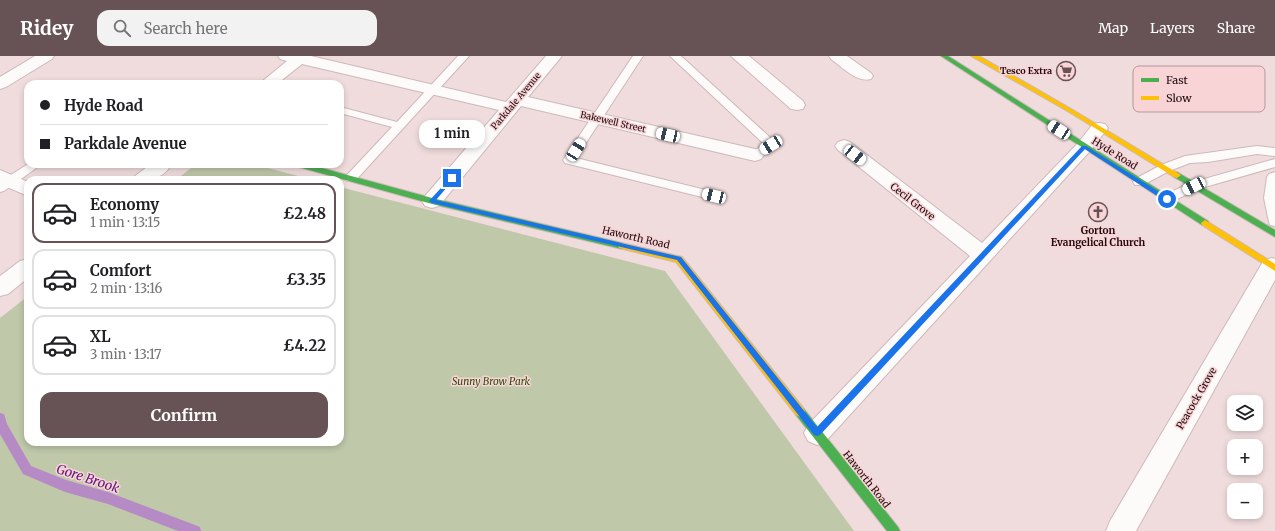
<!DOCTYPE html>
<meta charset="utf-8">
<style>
body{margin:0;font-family:Merriweather,serif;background:#f2f2f2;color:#202124;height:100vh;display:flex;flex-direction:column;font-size:15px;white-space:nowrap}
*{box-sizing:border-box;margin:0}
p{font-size:13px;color:#757577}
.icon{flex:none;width:22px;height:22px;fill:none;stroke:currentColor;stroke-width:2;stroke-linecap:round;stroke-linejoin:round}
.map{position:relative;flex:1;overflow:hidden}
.side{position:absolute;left:24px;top:120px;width:320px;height:270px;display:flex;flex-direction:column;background:#fff;border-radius:12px;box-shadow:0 2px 6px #0003}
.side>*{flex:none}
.top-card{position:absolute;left:24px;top:24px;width:320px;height:88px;border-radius:12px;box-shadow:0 2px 6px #0003;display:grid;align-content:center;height:88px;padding:0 16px;background:#fff}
.buttons{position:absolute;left:1227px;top:339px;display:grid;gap:8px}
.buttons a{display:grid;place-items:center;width:36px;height:36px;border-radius:8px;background:#fff;box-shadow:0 2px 6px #0003;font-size:20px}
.end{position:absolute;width:18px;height:18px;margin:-9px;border:5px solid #1a73e8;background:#fff;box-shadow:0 0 0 2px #fff}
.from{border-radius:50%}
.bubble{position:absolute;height:28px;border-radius:12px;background:#fff;box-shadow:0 2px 6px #0003;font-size:13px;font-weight:700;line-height:28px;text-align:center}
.car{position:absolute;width:12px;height:24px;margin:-12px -6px;border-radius:5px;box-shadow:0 0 3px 1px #0007;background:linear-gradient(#fff 24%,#345 0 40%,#fff 0 76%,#345 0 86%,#fff 0)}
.top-card b{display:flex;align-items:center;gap:14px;height:38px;font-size:15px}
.top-card b+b{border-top:1px solid #e0e0e0}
.top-card i{width:10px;height:10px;background:#202124}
ul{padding:7px 0 0;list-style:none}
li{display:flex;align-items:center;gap:12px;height:60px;margin:0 8px 6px;padding:0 8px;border:2px solid #e0e0e0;border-radius:12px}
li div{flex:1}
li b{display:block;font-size:15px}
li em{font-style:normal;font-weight:700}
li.active{border-color:#675355}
li>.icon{width:36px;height:36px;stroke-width:1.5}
.cta{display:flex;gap:8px;margin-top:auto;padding:8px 16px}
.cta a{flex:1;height:46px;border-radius:12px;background:#675355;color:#fff;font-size:16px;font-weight:700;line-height:46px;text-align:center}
header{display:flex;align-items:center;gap:24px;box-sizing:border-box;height:56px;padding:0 20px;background:#675355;color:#fff}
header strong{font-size:19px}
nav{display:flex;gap:22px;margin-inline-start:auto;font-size:14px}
.search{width:280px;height:36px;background:#f2f2f2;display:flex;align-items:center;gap:10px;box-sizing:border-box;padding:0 14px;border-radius:12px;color:#757577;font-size:15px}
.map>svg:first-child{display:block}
.green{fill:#bfc8a9}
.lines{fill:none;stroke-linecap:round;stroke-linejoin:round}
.stream{fill:#b68ac5;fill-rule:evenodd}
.lane-casing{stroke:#cdb9bb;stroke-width:2}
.street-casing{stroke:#cdb9bb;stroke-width:2}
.fast-casing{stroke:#cdb9bb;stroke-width:2}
.slow-casing{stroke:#cdb9bb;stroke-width:2}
.lane{fill:#fdfafa;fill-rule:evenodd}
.street{fill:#fdfafa;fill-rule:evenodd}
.fast{fill:#4caf50;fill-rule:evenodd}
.slow{fill:#ffc107;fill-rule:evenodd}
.route{fill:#1a73e8}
.labels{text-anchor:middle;stroke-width:3;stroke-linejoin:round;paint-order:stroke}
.far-poi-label{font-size:9px;font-weight:bold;fill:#1d090c;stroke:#f8d4d6;text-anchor:end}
.far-street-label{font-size:9px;fill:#1d090c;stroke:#f8d4d6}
.street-label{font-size:10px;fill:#1d090c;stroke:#f8d4d6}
.poi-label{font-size:10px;font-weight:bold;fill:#1d090c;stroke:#f8d4d6}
.park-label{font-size:10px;font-style:italic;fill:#2a4a06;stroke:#f8d4d6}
.near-water-label{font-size:13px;font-style:italic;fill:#5b127b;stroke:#f8d4d6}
.key{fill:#f8d4d6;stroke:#b69799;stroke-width:1}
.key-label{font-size:11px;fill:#1d090c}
</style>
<header>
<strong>Ridey</strong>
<div class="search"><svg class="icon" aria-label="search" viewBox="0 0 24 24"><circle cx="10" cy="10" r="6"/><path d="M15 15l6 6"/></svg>Search here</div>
<nav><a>Map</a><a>Layers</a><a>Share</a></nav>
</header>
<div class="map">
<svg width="1275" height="475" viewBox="0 0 1275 475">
<rect width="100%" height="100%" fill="#f0dcdd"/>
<g class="green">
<path d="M196,108H252L314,124H176Z"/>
<path d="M340,131L665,215L854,475H0V262L28,240V386H340Z"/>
</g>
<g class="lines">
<path class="stream" d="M0,357L4,358L7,368L31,410L66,424L108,436L195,469L200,471L201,475H178L108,448L65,436L23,418L0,378Z"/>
<defs>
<g id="lane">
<path d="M458,0H469L355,125H347L345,122L347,119L392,71L340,57V51L397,66Z"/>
<path d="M633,0H643L576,102L718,137L720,140L718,143L714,144L565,107L563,104Z"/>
<path d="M670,0H681L775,86L777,89L775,92L759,102H751L749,99L764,88Z"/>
<path d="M1257,90L1275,92V100L1257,98L1208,106L1190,107L1169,115L1143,129H1135L1133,126L1135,123L1161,109L1185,100Z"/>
<path d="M1275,103V111L1198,133L1171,146L1167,147L1163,146L1161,143L1163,140L1190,127Z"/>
<path d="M28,108H42L4,135L0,136V126Z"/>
<path d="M1275,116V170L1270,169L1269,166L1264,142L1267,121L1269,118Z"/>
</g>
<g id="street">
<path d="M35,0H54L52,3L6,31L0,33V21Z"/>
<path d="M278,0H311L506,46L546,0H562L528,41L755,93L761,95L764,99L761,103L755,105L521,50L439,150L432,152L425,150L422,145L425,140L499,54L302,8L277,28H259L287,5L280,3Z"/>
<path d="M731,0H749L803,45L805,49L803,53L797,54L791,53Z"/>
<path d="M829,0H847L871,17L873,20L871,23C857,27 842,11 831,3Z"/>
<path d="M1099,67L1105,68L1108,72L1090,95L826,385L817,389L808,385L804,377L808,369L970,200L838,94L835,90L838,86L844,84L850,86L982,187L1078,87L1093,68Z"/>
<path d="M151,108H172C162,124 150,124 133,124L135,120Z"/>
<path d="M0,114L28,126V140L0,128Z"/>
<path d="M1272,202L1275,203V224L1136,475H1106L1110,465L1264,204Z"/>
<path d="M28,203V222L8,238L0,240V220L20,205Z"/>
</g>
<g id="fast">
<path d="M941,0H948L1208,165L1209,167L1208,169H1202Z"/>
<path d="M294,108H307L432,142L622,187L626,190L622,193L432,148L295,110Z"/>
<path d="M1177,116L1275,174V181L1174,121L1173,119Z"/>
<path d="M800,351L804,353L898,471L900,475H887L796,359L795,356L796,353Z"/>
</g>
<g id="slow">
<path d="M971,0H979L1073,54L1181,119L1177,122L1174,121L1069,56Z"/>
<path d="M1205,164L1275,208V215L1202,169L1201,167Z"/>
<path d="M622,187L682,201L804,353L805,356L804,359L800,361L796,359L676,206L619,192L618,190Z"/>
</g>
</defs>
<use href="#lane" class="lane-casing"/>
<use href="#street" class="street-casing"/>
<use href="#fast" class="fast-casing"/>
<use href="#slow" class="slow-casing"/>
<use href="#lane" class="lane"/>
<use href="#street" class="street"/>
<use href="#fast" class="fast"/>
<use href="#slow" class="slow"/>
</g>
<path class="route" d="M1082,90H1086L1169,142V145H1165L1085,93L820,379L817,380L814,379L677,204L432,147L429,145L452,120H454V123L436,144L681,201L817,371Z"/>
<defs>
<symbol id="supermarket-ring" viewBox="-11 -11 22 22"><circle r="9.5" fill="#f8d4d6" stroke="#675355" stroke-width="1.5"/><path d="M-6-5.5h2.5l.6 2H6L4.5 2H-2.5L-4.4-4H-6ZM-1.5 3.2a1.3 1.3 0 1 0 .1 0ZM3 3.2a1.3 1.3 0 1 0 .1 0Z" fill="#675355"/></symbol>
<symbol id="church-ring" viewBox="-11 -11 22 22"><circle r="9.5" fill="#f8d4d6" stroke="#675355" stroke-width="1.5"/><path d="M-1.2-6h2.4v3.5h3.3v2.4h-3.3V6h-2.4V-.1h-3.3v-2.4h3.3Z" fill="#675355"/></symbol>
</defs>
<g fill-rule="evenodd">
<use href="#supermarket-ring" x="1055" y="4" width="22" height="22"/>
<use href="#church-ring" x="1087" y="145" width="22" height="22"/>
</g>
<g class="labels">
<g class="far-poi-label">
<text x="1052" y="18">Tesco Extra</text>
</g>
<g class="far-street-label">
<text transform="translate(516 45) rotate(-50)" y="3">Parkdale Avenue</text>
<text transform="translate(613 66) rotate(13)" y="3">Bakewell Street</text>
</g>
<g class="street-label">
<text transform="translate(1115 97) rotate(32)" y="4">Hyde Road</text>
<text transform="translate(913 145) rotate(38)" y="4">Cecil Grove</text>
<text transform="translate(636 181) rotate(13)" y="4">Haworth Road</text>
<text transform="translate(1196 342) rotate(-60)" y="4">Peacock Grove</text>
<text transform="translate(867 423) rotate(52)" y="4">Haworth Road</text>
</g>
<g class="poi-label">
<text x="1098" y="178">Gorton<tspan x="1098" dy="12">Evangelical Church</tspan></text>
</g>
<g class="park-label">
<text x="491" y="329">Sunny Brow Park</text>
</g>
<g class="near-water-label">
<text transform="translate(88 422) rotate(18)" y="5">Gore Brook</text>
</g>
</g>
<rect x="1133" y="10" width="132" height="46" rx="6" class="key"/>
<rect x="1141" y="22" width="18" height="4" fill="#4caf50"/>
<rect x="1141" y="40" width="18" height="4" fill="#ffc107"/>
<g class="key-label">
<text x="1166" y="28">Fast</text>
<text x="1166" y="46">Slow</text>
</g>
</svg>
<div class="buttons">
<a><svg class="icon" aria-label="layers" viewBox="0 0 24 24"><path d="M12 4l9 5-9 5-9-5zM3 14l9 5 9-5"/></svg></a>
<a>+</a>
<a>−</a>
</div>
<i class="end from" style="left:1167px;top:143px"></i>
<i class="end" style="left:452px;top:122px"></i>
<div class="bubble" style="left:419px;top:64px;width:66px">1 min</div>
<i class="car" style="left:1059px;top:74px;rotate:303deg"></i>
<i class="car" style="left:668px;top:79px;rotate:283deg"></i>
<i class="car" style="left:771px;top:89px;rotate:238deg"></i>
<i class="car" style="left:576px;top:94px;rotate:32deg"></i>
<i class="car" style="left:855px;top:99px;rotate:128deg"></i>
<i class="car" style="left:1194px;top:130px;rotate:243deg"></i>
<i class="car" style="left:714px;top:140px;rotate:284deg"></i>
<div class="top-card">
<b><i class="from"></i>Hyde Road</b>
<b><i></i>Parkdale Avenue</b>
</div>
<section class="side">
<ul>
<li class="active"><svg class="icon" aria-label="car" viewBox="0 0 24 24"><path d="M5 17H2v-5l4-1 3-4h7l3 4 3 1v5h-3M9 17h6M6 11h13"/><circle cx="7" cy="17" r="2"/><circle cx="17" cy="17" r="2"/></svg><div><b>Economy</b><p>1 min · 13:15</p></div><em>£2.48</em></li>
<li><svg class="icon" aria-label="car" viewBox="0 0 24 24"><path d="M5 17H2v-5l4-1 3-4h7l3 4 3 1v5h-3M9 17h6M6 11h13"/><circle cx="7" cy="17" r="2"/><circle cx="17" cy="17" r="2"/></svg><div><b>Comfort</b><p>2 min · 13:16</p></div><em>£3.35</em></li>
<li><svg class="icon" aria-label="car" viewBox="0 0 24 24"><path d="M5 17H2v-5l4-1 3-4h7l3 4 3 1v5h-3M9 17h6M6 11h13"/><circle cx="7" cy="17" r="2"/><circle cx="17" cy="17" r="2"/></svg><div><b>XL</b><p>3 min · 13:17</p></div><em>£4.22</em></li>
</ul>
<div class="cta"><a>Confirm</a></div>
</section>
</div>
